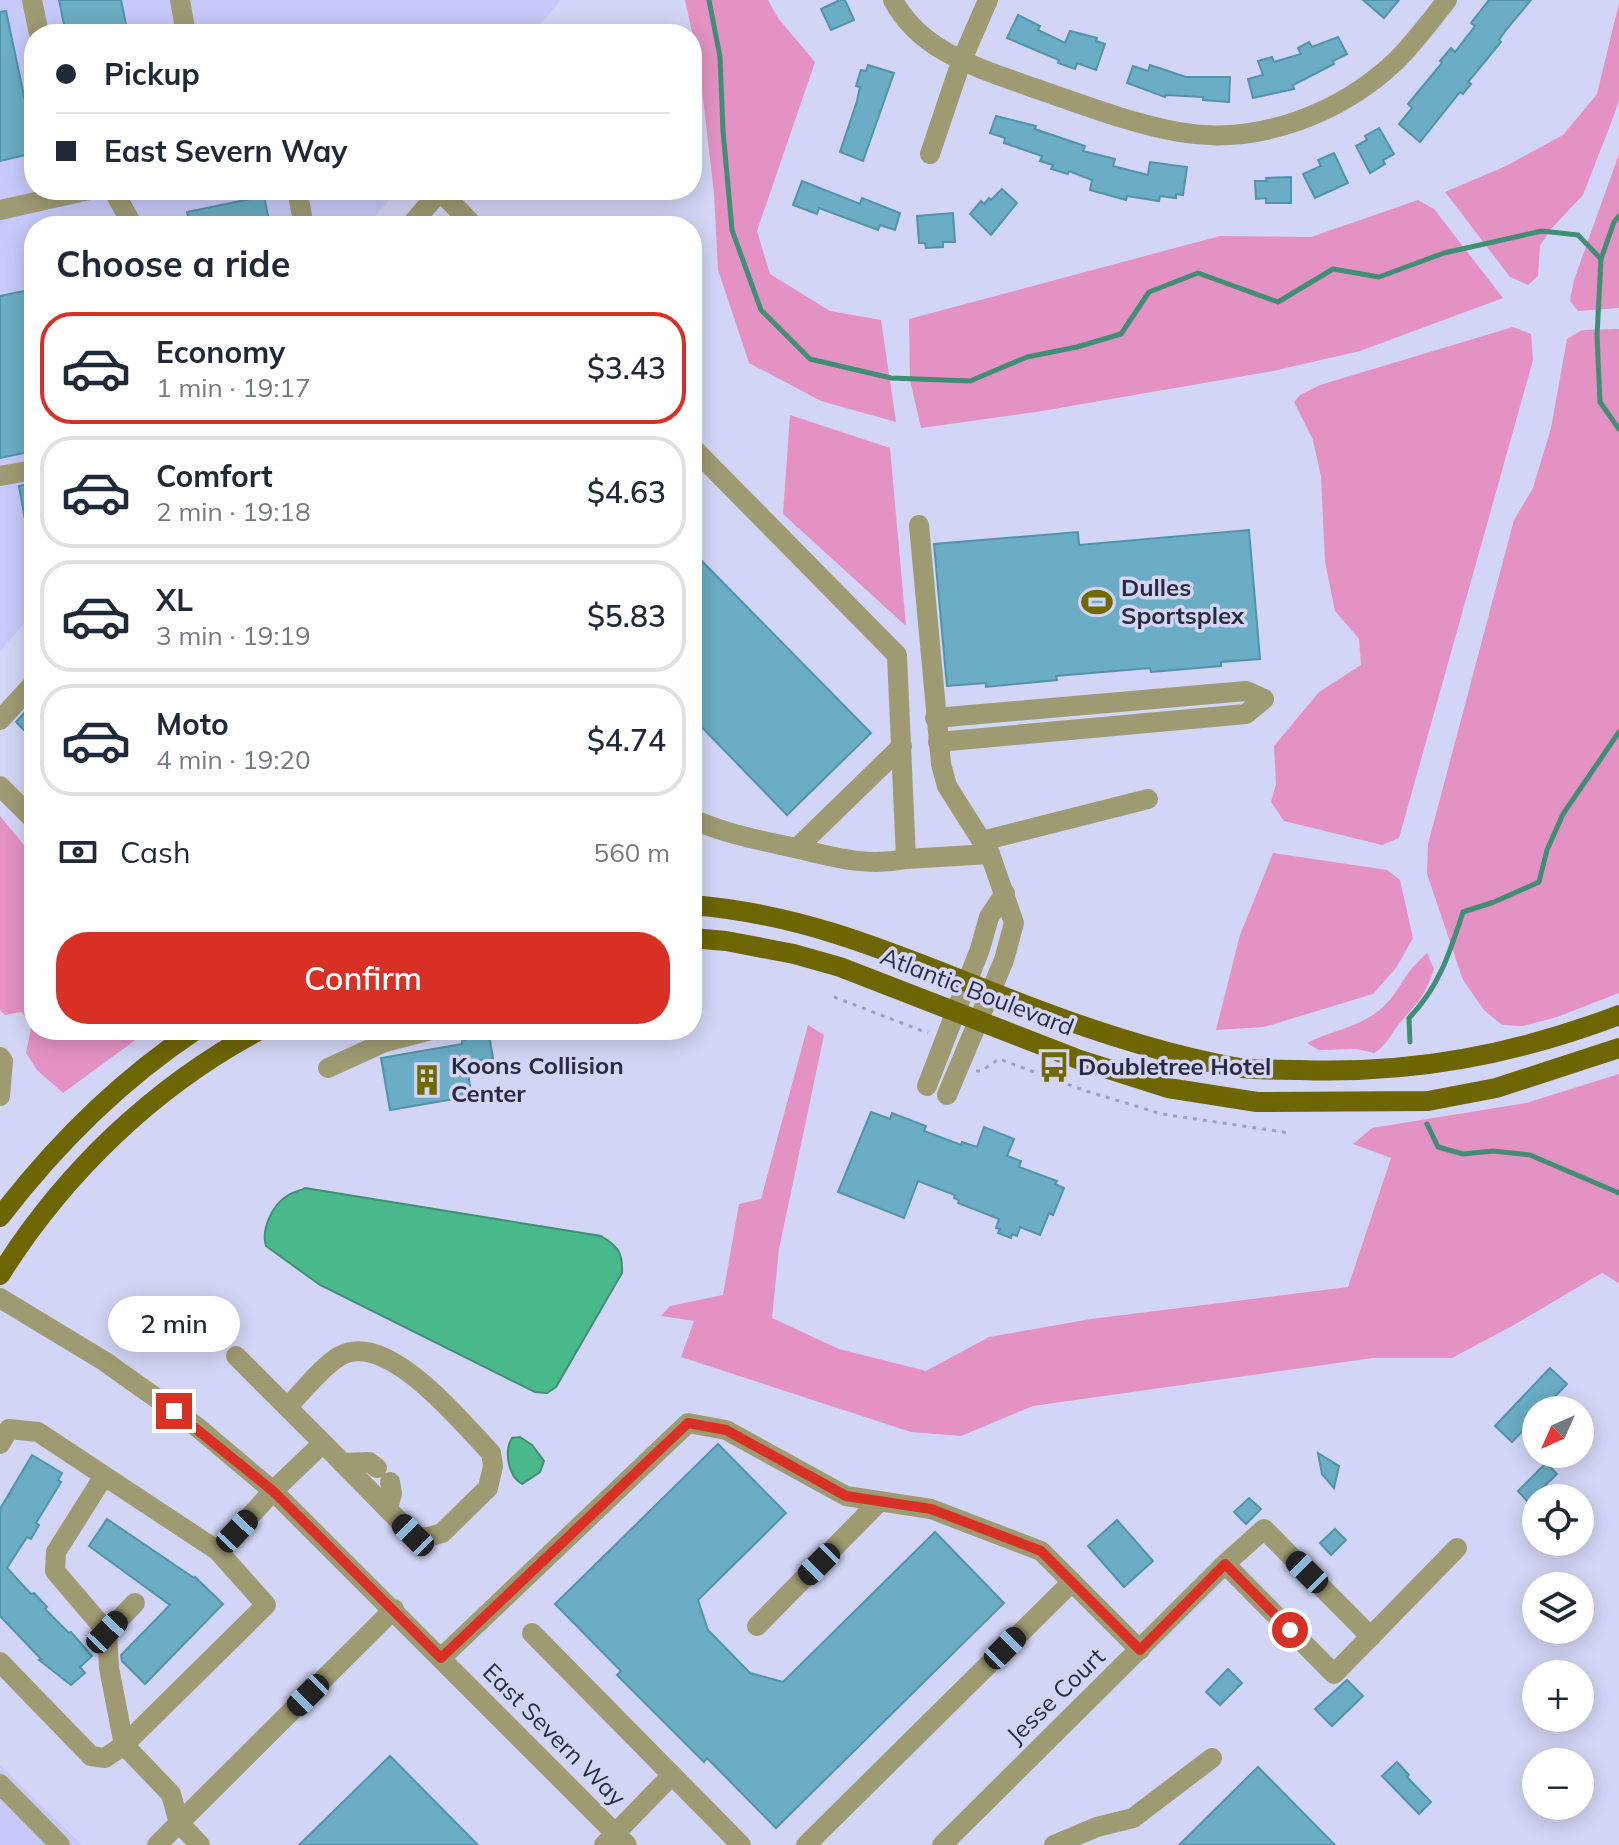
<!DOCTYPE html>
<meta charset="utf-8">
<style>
body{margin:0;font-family:Mulish,sans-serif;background:#f6f6f7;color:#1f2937;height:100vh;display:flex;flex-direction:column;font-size:30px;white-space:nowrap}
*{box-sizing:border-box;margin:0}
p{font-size:26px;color:#747a83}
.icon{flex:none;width:44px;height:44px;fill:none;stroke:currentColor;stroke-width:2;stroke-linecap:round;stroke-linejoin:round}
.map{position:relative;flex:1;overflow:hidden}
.side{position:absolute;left:24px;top:216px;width:678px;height:824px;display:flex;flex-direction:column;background:#fff;border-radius:32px;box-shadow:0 4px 20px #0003}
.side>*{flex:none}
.hud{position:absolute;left:24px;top:24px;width:678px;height:176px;border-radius:32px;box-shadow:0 4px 20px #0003;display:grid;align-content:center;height:176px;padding:0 32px;background:#fff}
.needle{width:52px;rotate:225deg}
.buttons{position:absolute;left:1522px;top:1396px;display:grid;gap:16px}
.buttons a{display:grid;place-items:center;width:72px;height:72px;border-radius:50%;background:#fff;box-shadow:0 4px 20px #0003;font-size:40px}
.end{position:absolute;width:36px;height:36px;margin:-18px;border:10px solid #d93025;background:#fff;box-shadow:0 0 0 4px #fff}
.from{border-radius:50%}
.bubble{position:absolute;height:56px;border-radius:28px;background:#fff;box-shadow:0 4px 20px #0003;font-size:26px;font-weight:600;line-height:56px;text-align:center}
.car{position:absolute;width:24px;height:48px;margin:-24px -12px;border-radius:10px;box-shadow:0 0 6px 2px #0007;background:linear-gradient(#222 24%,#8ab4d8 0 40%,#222 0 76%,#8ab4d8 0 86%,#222 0)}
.hud b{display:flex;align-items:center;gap:28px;height:76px;font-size:30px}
.hud b+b{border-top:2px solid #e0e1e3}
.hud i{width:20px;height:20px;background:#1f2937}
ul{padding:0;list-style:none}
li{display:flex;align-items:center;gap:24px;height:112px;margin:0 16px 12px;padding:0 16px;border:4px solid #e0e1e3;border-radius:32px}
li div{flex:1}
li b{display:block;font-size:30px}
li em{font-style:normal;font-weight:600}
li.current{border-color:#d93025}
li>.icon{width:72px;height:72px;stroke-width:1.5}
h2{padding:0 32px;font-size:36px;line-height:96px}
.pay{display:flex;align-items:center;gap:20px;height:88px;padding:0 32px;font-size:30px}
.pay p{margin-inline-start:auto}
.action{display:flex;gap:16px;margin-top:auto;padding:16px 32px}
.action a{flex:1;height:92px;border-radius:32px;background:#d93025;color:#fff;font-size:32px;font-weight:600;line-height:92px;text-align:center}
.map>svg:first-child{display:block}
.built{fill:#c7c9fa}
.green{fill:#e392c3}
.water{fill:#49b98b;stroke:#408e74;stroke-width:2}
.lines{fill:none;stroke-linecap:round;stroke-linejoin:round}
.stream{stroke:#408e74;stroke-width:5}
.building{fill:#6aadc5;stroke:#5193ab;stroke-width:2}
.path{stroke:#9e9fbc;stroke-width:3;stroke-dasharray:4 6;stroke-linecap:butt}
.minor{stroke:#9e9a72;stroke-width:20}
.major{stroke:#6e6503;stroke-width:20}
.route{stroke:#d93025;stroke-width:10}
.labels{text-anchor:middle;stroke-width:7;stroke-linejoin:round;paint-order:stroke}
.poi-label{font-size:24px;font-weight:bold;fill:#2b2b40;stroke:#d3d5f6;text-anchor:start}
.street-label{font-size:24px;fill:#2b2b40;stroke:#d3d5f6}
</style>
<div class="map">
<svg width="1619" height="1845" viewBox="0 0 1619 1845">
<rect width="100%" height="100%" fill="#d3d5f6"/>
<g class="built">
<path d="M0,0H561L532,34H34V190H398L367,226H34V612L0,651Z"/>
<path d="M0,1765L82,1845H0Z"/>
</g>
<g class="green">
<path d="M685,0H768L778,18L815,62L757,231L770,274L830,311L881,320L896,422L821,401L749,363L718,270L714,193L699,64Z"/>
<path d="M1619,3V99L1616,110L1583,195L1551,229L1540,246L1538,276L1528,285L1510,277L1445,192L1506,166L1563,135L1597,94Z"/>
<path d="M1619,154V308L1578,311L1570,301L1574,280Z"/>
<path d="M1418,200L1434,209L1503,298L1360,351L1273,371L1036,412L921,428L910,380L909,319L1220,236L1311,237Z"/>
<path d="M1513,327L1531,334L1533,360L1399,838L1382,845L1284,821L1271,802L1276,784L1274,746L1319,692L1361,665L1359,639L1335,611L1325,562L1321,477L1313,440L1294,402L1300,395L1320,385Z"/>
<path d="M1619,329V993L1557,1017L1523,1026L1502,1025L1484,1010L1463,980L1427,874L1428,844L1514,520L1533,488L1551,428L1567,339L1582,330Z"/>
<path d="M790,415L890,448L906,626L783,514Z"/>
<path d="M0,816L34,857V1030H149L63,1093L37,1070L26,1053L32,1023L21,1012L5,1015L0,1010Z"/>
<path d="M1273,853L1387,870L1400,880L1413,938L1396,968L1373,994L1264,1027L1216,1030L1240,935Z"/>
<path d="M1427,953L1434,969C1423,1000 1419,1000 1399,1024C1390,1035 1387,1045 1374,1053L1357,1049L1319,1050L1307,1043C1330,1031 1356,1028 1377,1012C1392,1001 1399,986 1409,972C1414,965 1421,959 1427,953Z"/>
<path d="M808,1025L824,1035L779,1249L772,1318L839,1349L926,1371L989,1337L1091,1319L1348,1287L1391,1158L1353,1144L1372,1128L1526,1103L1619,1074V1283L1602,1273L1512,1326L1452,1358H1373L1033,1406L961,1436L911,1432L681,1357L694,1321L661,1316L670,1306L723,1295L739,1204L761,1199Z"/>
</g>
<g class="water">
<path d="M305,1188L601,1236C618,1246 623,1253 622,1273L556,1387L547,1393L535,1392L320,1285L266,1246C261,1230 272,1205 287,1196C292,1192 300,1191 305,1188Z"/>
<path d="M520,1437L532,1445L544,1461L540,1472L522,1484C508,1476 504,1451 512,1438Z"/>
</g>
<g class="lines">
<g class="stream">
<path d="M709,0L720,57L723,131L732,230L761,310L810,359L891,378L970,381L1027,357L1077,347L1121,334L1149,292L1198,273L1278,302L1333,269L1379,277L1444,253L1542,231L1578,235L1601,259"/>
<path d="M1619,216L1614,222L1601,259L1597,336L1600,402L1619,429"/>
<path d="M1410,1042L1409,1018C1439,987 1450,952 1463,912L1494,902L1539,882L1547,850L1563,814L1619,732"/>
<path d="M1427,1124L1438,1147L1463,1154L1493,1151L1530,1155L1619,1193"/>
</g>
</g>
<g class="building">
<path d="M59,0H121L128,34H66Z"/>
<path d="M840,0H845L854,20L831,30L821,9Z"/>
<path d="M1363,0H1399L1384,18Z"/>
<path d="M1489,0H1531L1506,30L1499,40L1501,42L1468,82L1471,84L1463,94L1460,92L1420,142L1399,124L1412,108L1408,104L1442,63L1440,61L1451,48L1455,52L1475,26L1471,23Z"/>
<path d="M6,11L34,143V153L0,161V12Z"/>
<path d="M1018,15L1040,26L1038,30L1065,43L1070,31L1097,38L1096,41L1105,44L1096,70L1077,63L1075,69L1058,63L1059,60L1007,38Z"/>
<path d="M1338,37L1347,54L1333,61L1334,64L1293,85L1294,89L1253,98L1248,79L1263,75L1258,61L1272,57L1274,62L1301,54L1298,48L1309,42L1312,47Z"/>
<path d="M868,65L894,73L863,161L840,152L857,101L860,87L856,86L861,70L866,71Z"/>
<path d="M1150,65L1186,77H1230L1229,102L1203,100V97L1166,95L1165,97L1127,83L1133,66L1148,71Z"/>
<path d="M996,116L1036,126L1035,129L1085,146L1083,151L1115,159L1113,166L1148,175L1150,162L1187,167L1183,195L1176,194V198L1160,196L1159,201L1127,196L1126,200L1090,190L1092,180L1069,171L1068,174L1051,169L1053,165L1040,161L1042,156L1004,143L1005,138L990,133Z"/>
<path d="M1379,128L1394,154L1383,160L1385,164L1370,173L1356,146L1367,140L1365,136Z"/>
<path d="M1334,153L1348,183L1315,198L1303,174L1321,166L1318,160Z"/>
<path d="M1291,177V203H1266V198L1256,199L1255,181H1267L1266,178Z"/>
<path d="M802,181L860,204L862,198L900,213L895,230L880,225L878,230L819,208L817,214L793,205Z"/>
<path d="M1002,189L1017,203L991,235L970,214L981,201L984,204L989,198L991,200Z"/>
<path d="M264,196L270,226H190L187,212Z"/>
<path d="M953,213L955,242H943V247L926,248L925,243H919L917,216Z"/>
<path d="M34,289V451L0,458V296Z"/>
<path d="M34,483V530L27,531L19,486Z"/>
<path d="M1249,530L1260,659L1221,662V666L1151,672L1150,668L1056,676L1057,680L986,687V683L947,686L934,544L1078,532L1079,545Z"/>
<path d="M692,551L871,733L787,815L692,717Z"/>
<path d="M34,702V740L16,722Z"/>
<path d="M489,1035L493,1058L466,1063L472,1096L390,1110L381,1058L462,1044V1040Z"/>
<path d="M871,1112L890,1119L892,1113L926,1126L924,1131L961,1145L962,1142L977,1147L984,1127L1014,1139L1007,1156L1021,1161L1019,1167L1057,1181L1055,1184L1064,1188L1053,1215L1049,1213L1040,1235L1020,1227L1017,1236L1012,1234L1011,1238L998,1233L1000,1229L996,1228L999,1219L958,1203L959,1200L954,1198L955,1195L918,1181L904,1218L838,1192Z"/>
<path d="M1550,1368L1567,1384L1542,1410H1536V1417L1512,1442L1495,1426Z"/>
<path d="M718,1444L786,1513L698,1600L708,1630L750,1673L783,1682L935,1532L1004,1603L776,1828L707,1758L704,1762L617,1675L621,1671L555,1604Z"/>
<path d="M1318,1453L1339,1466L1334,1488L1322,1474Z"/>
<path d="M32,1455L62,1473L58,1480L61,1482L36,1523L39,1525L31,1539L27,1537L7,1568L31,1594L34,1593L47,1607L45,1609L69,1633L71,1632L92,1656L80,1667L85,1673L71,1685L39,1660L41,1659L0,1616V1509Z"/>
<path d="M1546,1463L1557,1474L1528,1502L1518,1491Z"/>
<path d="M1249,1498L1261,1509L1246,1524L1234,1512Z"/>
<path d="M107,1519L194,1578L195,1577L223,1604L145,1684L122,1661L121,1655L170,1605L89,1546Z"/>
<path d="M1117,1520L1153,1561L1124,1587L1088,1546Z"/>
<path d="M1335,1529L1346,1540L1331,1555L1320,1543Z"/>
<path d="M1228,1669L1242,1683L1220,1705L1206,1692Z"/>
<path d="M1347,1680L1363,1696L1332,1726L1315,1709Z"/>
<path d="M390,1756L478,1845H299Z"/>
<path d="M1397,1762L1409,1775L1407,1777L1431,1802L1419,1814L1382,1776Z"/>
<path d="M1258,1767L1335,1845H1179Z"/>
</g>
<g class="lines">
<g class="path">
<path d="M834,997L928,1033"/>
<path d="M976,1071H981L999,1059L1086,1091L1162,1114L1290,1133"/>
</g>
<g class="minor">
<path d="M32,0L39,34"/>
<path d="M180,0L186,34"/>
<path d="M893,0C921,53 982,69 1034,88C1081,104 1129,123 1179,132C1257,146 1340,114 1396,61C1415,42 1431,20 1447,0"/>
<path d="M930,154L961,62L988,0"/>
<path d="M113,190L133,226"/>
<path d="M297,190L304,226"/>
<path d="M0,210L89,190"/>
<path d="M410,226L440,191L474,226"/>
<path d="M692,447L897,655L906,859C866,867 833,857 795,848C759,840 726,834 692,819"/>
<path d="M0,476L34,470"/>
<path d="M919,525L941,764L947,786L990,854L1014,923L1004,960L947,1095"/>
<path d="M935,718L1246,691L1264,699L1246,714L938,742"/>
<path d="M0,720L34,683"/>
<path d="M0,786L34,820"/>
<path d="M982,841L1148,799"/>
<path d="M797,848L902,746"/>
<path d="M906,859L990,854"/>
<path d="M0,1057L3,1061L0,1096"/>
<path d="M328,1068L385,1042L431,1030"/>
<path d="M927,1086L980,949L989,917L1005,893"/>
<path d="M0,1298L104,1361L197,1427L273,1491L627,1845"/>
<path d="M236,1356L287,1407"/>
<path d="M0,1444L9,1429L38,1432L218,1551L266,1605L124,1745L105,1758L91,1756L0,1662"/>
<path d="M342,1463L369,1462L377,1468"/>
<path d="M104,1476L56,1552L55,1571L107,1632L109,1668L124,1745L171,1794L179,1823L200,1845"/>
<path d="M388,1509L392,1493L390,1482"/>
<path d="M218,1551L273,1491L323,1443L413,1535L425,1538L442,1533L488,1488L493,1466L491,1453C462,1423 387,1329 340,1356C322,1366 302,1393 287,1407L323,1443"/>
<path d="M1225,1564L1334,1674L1457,1548"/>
<path d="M757,1626L880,1501"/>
<path d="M107,1632L135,1603"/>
<path d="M532,1633L741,1845"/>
<path d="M441,1658L688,1423L726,1430L846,1496L931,1509L1041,1551L1140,1650"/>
<path d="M0,1784L60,1845"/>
<path d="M157,1845L394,1609"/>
<path d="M604,1845L672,1775"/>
<path d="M806,1845L1072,1582"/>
<path d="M942,1845L1225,1564L1264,1529L1371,1637"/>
<path d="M1054,1845L1097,1827L1133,1818L1212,1758"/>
</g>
<g class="major">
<path d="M692,905C803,914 890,952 992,992C1069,1023 1152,1052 1234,1067C1255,1071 1279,1069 1300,1070C1412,1074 1514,1055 1619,1015"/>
<path d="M692,938L726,941L794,954L840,967L1080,1060L1168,1088L1257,1102L1428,1101L1496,1088L1619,1048"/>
<path d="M0,1217C56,1144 119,1081 196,1030"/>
<path d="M0,1275C63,1174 154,1086 260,1030"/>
</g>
</g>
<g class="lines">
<path class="route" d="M174,1411L273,1491L441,1658L688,1423L726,1430L846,1496L931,1509L1041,1551L1140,1650L1225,1564L1290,1630"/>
</g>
<defs>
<symbol id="stadium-bare" viewBox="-9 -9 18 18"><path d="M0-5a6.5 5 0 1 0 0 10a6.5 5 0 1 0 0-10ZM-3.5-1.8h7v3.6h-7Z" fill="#716800" stroke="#d3d5f6" stroke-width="2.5" paint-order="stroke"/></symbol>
<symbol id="bus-bare" viewBox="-9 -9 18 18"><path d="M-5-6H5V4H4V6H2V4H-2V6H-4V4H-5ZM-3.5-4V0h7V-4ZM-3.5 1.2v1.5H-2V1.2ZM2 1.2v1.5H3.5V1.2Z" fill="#716800" stroke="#d3d5f6" stroke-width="2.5" paint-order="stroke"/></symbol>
<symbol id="building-bare" viewBox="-9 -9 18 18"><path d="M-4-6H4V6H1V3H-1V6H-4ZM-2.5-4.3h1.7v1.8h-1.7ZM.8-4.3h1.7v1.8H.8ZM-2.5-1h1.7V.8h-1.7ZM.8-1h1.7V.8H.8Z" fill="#716800" stroke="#d3d5f6" stroke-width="2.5" paint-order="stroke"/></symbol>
</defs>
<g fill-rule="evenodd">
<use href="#stadium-bare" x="1075" y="580" width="44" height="44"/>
<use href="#bus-bare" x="1032" y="1045" width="44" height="44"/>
<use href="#building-bare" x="405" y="1058" width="44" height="44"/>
</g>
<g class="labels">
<g class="poi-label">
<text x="1121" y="596">Dulles<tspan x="1121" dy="28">Sportsplex</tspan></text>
<text x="451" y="1074">Koons Collision<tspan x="451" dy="28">Center</tspan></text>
<text x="1078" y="1075">Doubletree Hotel</text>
</g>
<g class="street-label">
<text transform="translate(977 992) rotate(21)" y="8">Atlantic Boulevard</text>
<text transform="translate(1056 1696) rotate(-44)" y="8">Jesse Court</text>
<text transform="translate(554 1735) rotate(45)" y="8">East Severn Way</text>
</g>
</g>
</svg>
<div class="buttons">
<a><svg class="needle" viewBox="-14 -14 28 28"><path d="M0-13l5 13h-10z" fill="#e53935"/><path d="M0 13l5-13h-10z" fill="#747a83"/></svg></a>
<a><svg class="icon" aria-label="locate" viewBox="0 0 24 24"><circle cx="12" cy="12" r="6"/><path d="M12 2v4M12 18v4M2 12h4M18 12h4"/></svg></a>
<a><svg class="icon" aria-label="layers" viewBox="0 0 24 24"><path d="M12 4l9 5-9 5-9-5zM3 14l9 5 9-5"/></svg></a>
<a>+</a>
<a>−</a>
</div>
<i class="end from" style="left:1290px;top:1630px"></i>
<i class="end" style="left:174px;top:1411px"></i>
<div class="bubble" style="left:108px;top:1296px;width:132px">2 min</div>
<i class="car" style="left:237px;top:1531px;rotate:43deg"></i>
<i class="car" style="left:413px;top:1535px;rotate:315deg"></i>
<i class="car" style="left:819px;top:1564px;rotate:225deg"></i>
<i class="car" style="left:1307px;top:1572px;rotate:315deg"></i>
<i class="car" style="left:107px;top:1632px;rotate:43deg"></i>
<i class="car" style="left:1005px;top:1648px;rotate:45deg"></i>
<i class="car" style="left:308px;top:1695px;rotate:225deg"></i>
<div class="hud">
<b><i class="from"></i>Pickup</b>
<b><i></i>East Severn Way</b>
</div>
<section class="side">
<h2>Choose a ride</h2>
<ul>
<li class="current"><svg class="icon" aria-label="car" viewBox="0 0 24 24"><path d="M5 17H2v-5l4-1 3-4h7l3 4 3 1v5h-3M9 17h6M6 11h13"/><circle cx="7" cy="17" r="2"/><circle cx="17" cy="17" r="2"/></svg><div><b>Economy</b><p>1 min · 19:17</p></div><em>$3.43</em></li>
<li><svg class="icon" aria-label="car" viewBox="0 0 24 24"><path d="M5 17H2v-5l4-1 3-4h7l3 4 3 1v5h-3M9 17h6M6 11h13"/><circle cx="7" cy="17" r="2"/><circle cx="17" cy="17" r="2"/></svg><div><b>Comfort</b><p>2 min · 19:18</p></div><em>$4.63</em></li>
<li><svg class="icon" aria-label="car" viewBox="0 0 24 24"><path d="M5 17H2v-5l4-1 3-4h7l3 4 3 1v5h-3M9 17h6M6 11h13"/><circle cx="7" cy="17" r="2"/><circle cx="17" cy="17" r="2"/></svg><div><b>XL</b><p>3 min · 19:19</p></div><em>$5.83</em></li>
<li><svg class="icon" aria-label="car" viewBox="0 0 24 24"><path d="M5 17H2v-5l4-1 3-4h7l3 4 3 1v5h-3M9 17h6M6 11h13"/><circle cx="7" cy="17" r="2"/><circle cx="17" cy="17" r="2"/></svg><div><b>Moto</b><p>4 min · 19:20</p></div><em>$4.74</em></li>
</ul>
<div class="pay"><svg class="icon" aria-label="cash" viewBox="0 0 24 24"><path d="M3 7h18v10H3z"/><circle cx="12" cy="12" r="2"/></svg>Cash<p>560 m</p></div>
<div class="action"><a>Confirm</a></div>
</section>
</div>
